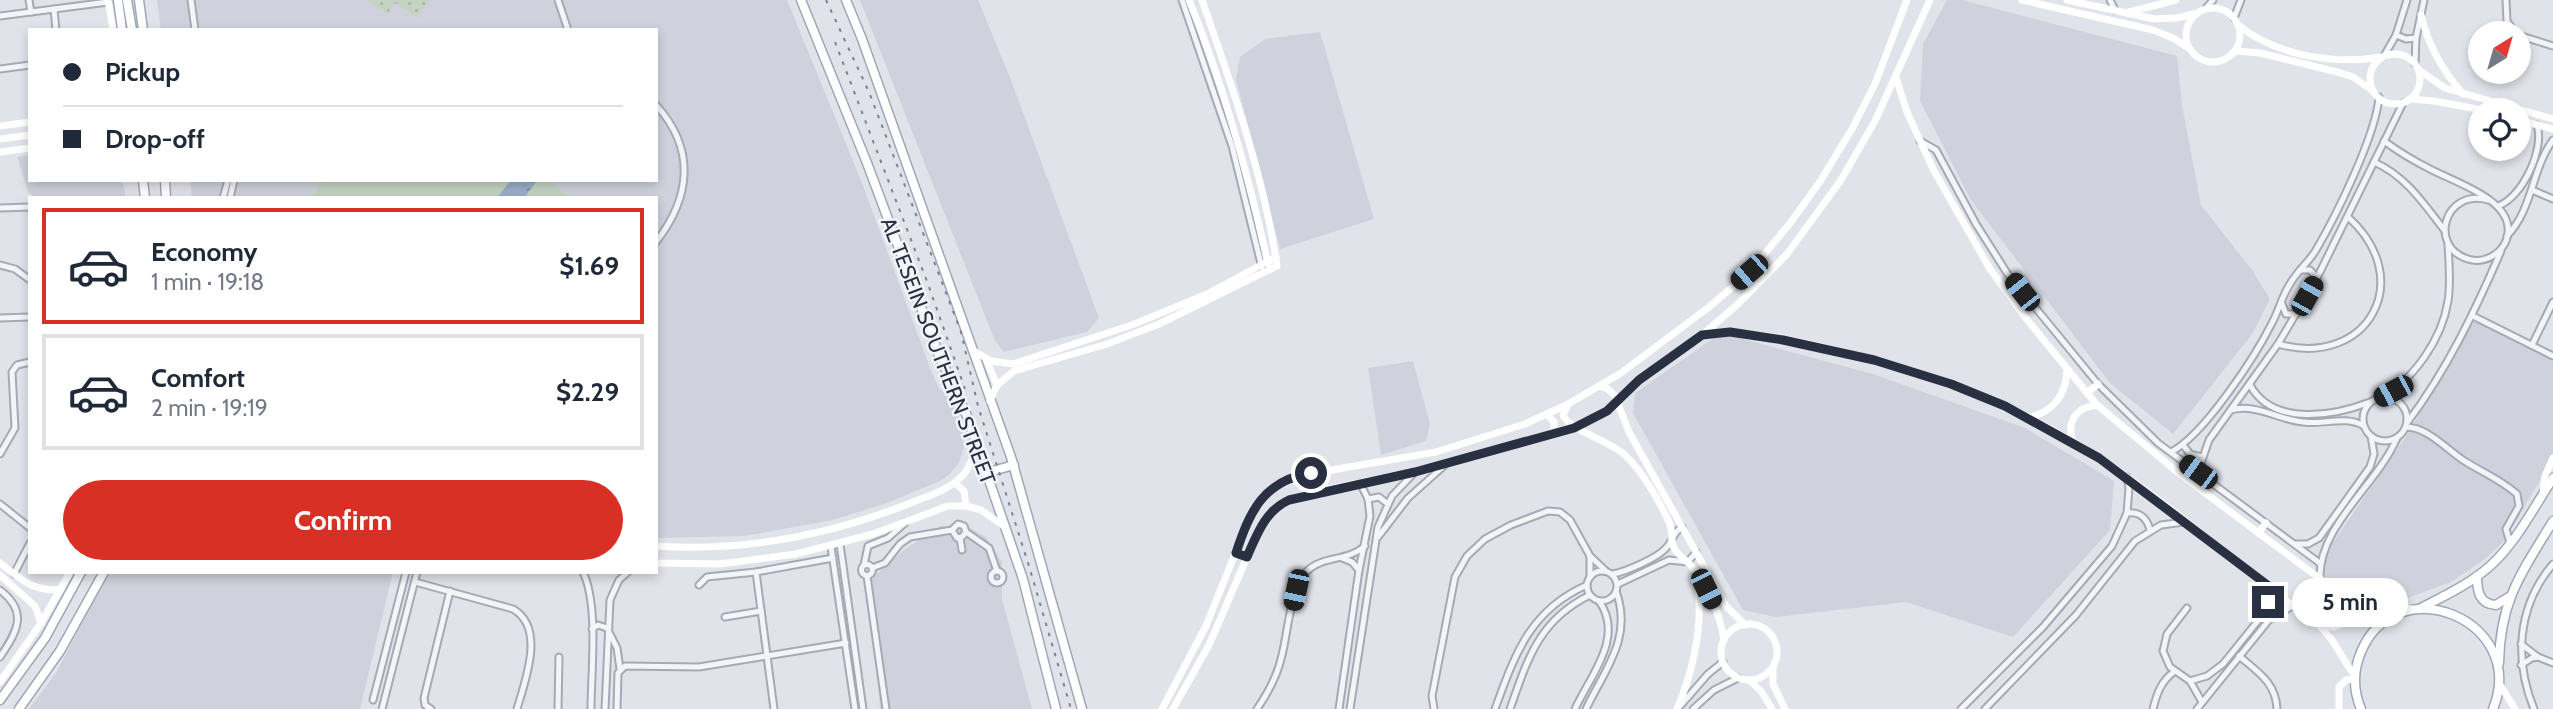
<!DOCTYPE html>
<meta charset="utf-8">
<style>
body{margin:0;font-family:Cabin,sans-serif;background:#f6f6f7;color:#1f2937;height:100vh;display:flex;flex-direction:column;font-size:26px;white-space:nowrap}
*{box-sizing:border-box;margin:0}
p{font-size:23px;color:#747a83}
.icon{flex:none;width:38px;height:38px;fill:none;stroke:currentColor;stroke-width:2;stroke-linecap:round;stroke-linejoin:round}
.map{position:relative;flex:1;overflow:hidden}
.details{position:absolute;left:28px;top:196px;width:630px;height:378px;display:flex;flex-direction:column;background:#fff;border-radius:0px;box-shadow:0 4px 10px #0003}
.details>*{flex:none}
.top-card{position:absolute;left:28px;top:28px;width:630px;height:154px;border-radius:0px;box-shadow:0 4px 10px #0003;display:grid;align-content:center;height:154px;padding:0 35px;background:#fff}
.needle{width:46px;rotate:37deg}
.tools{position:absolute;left:2468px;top:21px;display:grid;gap:14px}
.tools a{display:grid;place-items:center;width:63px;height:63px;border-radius:50%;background:#fff;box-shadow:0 4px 10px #0003;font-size:35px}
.end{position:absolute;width:32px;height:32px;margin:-16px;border:9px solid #293041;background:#fff;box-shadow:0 0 0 4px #fff}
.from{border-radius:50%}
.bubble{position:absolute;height:49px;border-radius:24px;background:#fff;box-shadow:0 4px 10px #0003;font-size:23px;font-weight:700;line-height:49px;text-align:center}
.car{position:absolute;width:21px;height:42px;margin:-21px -10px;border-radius:9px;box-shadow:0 0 5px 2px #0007;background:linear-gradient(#222 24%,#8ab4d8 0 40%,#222 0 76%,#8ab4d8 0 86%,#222 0)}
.top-card b{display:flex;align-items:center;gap:24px;height:66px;font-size:26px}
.top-card b+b{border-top:2px solid #e0e1e3}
.top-card i{width:18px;height:18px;background:#1f2937}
ul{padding:12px 0 0;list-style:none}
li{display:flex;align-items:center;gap:21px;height:116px;margin:0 14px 10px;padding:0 21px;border:4px solid #e0e1e3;border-radius:0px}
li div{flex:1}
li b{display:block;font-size:26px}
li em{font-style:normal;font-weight:700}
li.on{border-color:#d93025}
li>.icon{width:63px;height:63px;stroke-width:1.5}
.cta{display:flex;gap:14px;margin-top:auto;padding:14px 35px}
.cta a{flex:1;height:80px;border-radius:42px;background:#d93025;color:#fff;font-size:28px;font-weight:700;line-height:80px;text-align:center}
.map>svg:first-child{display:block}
.built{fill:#cfd2dc}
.grass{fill:#c5d4c2}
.garden{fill:url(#garden-dots)}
.water{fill:url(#water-ripples)}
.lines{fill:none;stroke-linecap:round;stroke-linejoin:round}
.street-casing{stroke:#a6aab4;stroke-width:9}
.primary-casing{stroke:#a0a7b5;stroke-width:11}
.street{stroke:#f4f5f8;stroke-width:5}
.secondary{stroke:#fff;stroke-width:7}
.primary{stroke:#fff;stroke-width:8}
.rail{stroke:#7a8293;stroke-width:2;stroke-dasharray:3.5 7;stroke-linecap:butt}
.route{stroke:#293041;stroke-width:9}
.labels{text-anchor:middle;stroke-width:5;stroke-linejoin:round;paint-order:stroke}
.street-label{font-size:21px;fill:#293041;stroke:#f0f3f7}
</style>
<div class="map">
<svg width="2553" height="709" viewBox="0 0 2553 709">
<defs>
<pattern id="garden-dots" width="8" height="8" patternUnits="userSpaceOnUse" patternTransform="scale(1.75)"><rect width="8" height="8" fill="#c5d4c2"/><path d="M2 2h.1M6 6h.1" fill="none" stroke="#a9b6a8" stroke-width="1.8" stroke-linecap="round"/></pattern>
<pattern id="water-ripples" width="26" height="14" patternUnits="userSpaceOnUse" patternTransform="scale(1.75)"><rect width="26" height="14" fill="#9caeca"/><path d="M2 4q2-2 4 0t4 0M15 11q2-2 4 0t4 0" fill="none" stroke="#7f8ea6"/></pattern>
</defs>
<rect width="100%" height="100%" fill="#e1e3ea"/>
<g class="built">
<path d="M157,0H787L862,183L932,373L939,388L950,398L954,406L963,434L964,448L959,462L950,474L940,481L887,503L833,520L744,536L656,538V198H185L192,197L190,180H656V30H161Z"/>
<path d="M860,0H978L1011,80L1099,318L1087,332L1004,352L995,341Z"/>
<path d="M1947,0H1962L2177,56L2182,105L2201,205L2252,270L2270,299L2253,333L2173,434L2110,383L1971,200L1920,101L1923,44Z"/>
<path d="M1320,32L1374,219L1280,249L1236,79L1240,57L1265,39Z"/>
<path d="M30,155V180H120L123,184L126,198H36L28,192L17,157Z"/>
<path d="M2474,321L2553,358V459L2503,542L2485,559L2451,582L2405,599L2366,598L2323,578L2324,565L2330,547L2407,435Z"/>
<path d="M1721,333L1873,374L2025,428L2114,481L2110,530L2013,637L1906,602L1775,617L1743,610L1633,413L1635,393Z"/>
<path d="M1413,361L1430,424L1426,441L1381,455L1368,368Z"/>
<path d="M941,526L970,528L986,537L1002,562V599L1032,709H880L870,580L905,549Z"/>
<path d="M108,572H393L360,709H29L56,673Z"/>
</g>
<path class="grass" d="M324,180H548L570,198H310Z"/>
<path class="garden" d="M367,0H430L417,17L395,3L387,14Z"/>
<path class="water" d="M511,180H533L536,182L524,198H497Z"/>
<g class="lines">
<defs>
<g id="street">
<path d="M29,0L31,12"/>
<path d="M191,0L195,30"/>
<path d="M558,0L568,30"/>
<path d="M1182,0L1232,146L1262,268"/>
<path d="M2110,0L2115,10"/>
<path d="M2506,0L2507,21L2515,33"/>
<path d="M2206,8L2213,0"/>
<path d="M54,9L56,30"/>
<path d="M0,16L108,2"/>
<path d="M2234,18L2241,0"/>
<path d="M2396,35L2406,39L2416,38"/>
<path d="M2518,35L2553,46"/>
<path d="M2384,56L2396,35L2407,0"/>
<path d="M2415,64L2416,38L2424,0"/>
<path d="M0,69L30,65"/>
<path d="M656,105C696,149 691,197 656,242"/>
<path d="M1920,141L1936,150L1976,224L2007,273L2098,384L2158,443L2321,564"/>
<path d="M2384,141C2399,152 2414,161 2430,169C2454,182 2512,199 2508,233C2507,242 2502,250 2494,255C2487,260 2477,262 2468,259C2428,247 2444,188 2488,200"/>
<path d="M2374,162C2406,176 2424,204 2445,231"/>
<path d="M2532,190L2553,199"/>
<path d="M223,198L228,180"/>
<path d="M230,198L234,180"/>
<path d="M2498,206C2522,198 2545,149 2537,125"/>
<path d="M0,208L30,207"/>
<path d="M2507,236C2533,209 2532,168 2553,140"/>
<path d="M0,265L15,269L30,280"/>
<path d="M2300,270H2310L2317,278"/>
<path d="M2282,304L2286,314H2296"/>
<path d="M2473,316L2553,356"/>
<path d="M0,318L30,317"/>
<path d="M2278,344C2367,369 2418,280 2348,217"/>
<path d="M2532,345L2553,302"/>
<path d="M2250,385C2273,427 2334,416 2370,402"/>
<circle cx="2385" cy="419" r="22"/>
<path d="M2380,398C2414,380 2442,339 2448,301C2451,283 2449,264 2448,245"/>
<path d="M2231,410C2256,403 2279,420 2303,422C2323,425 2346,415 2364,426"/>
<path d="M2407,423C2447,370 2475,311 2501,251"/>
<path d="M2406,427C2428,427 2448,451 2466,462C2484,473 2501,480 2517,494L2519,506L2506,529L2510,543"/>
<path d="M2183,445L2190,454L2202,457"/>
<path d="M2171,452C2204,435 2255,357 2272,323C2279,310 2282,296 2290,284C2297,271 2309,262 2316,250C2336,216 2376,135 2379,97"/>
<path d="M0,454L15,428L12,372L17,365L30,362"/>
<path d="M2198,472L2209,440L2278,344L2317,278L2403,103"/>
<path d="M1368,499L1379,497L1388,504"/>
<path d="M0,504L30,528"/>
<path d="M2127,513C2139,511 2147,518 2150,530"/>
<path d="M966,532L989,548L997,571"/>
<path d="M1378,537L1408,498L1445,465"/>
<path d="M960,538L962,550"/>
<path d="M840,544L863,709"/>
<path d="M2296,544H2308L2319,538L2370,467L2374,454L2371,436"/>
<path d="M831,547L855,709"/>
<path d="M1342,558L1352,562L1359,570"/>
<circle cx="867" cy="570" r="5.5"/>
<path d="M864,565L868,546L888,538L905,523"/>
<path d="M872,568L885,563L900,544L910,537L952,530L958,524L964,526L966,532L962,537L957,538L952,530"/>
<circle cx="1602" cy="586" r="15"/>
<circle cx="997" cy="577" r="6"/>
<path d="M583,572C599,606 591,671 591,709"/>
<path d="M756,572L774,709"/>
<path d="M14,574L30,543"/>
<path d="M1613,574C1625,572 1657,558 1665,549C1673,542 1672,533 1682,527"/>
<path d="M867,576L886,709"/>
<path d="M1590,577V556"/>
<path d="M2320,579C2318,526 2377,485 2397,438"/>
<path d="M415,582L513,609C546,628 525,681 517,709"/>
<path d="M1618,584L1669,560L1688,562L1696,552"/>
<path d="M699,585L707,577L756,572L833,558"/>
<path d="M0,590C29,612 17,632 0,657"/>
<path d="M2187,608L2167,634L2163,651L2170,667L2190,681L2202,702"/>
<path d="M725,617L761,611"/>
<path d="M592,629L598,625L607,628L617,648L620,669"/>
<path d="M2521,644L2538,657L2553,663"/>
<path d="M2239,656C2258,672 2276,683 2277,709"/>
<path d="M2521,665L2532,658L2538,657"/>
<path d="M2190,681L2207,676L2223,664L2265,612L2270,587"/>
<path d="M373,700L406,572"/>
<path d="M1681,705L1708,674L1723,662"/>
<path d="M382,709L417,572"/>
<path d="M431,709L425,705L424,698L450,591"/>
<path d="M558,709L559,657"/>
<path d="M605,709L610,600L619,580L628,572"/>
<path d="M617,709L618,673L625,666L699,667L846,643"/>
<path d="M1257,709C1268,693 1278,674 1282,655C1288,632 1290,590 1306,572C1322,555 1347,562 1365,546"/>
<path d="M1339,709L1359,570L1370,516L1368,499L1360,483"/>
<path d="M1350,709L1378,527L1392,496L1415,472"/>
<path d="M1434,709L1432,696L1455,577L1467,556L1485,539L1511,525L1548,511L1560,512L1570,520L1590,556L1606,571"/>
<path d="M1495,709C1515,654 1530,610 1587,585"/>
<path d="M1510,709C1528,658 1539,620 1590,595"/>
<path d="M1575,709C1590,676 1625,637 1599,601"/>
<path d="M1586,709C1605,669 1633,638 1616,591"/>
<path d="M1693,709L1714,690L1738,678"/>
<path d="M1961,709L2043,627L2112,546L2127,513L2129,488L2127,477"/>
<path d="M1985,709L2076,615L2135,541L2161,525L2184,522"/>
<path d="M2153,709C2157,693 2161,681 2175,671"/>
<path d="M2197,709L2269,620L2294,605"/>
<path d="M2534,709C2514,660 2517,606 2553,564"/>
</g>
<g id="primary">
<path d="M118,0L122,30"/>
<path d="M127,0L132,30"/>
<path d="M139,0L143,30"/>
<path d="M801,0L867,163L939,355L967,416L1023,579L1056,709"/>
<path d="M846,0L862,39L1011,457L1082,709"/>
<path d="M143,180L145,198"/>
<path d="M165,180L166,198"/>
<path d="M985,473L1014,465"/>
<path d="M2477,576C2477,591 2479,604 2496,605L2509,597"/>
<path d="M2421,608C2444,596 2470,584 2490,566C2516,543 2534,507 2553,478"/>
<path d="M2499,663C2500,600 2522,572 2553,521"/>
<path d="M0,700L45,638L81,572"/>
<path d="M19,709L60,651L104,572"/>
<path d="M2361,709C2353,690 2353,671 2361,652C2397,566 2529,621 2493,709"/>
</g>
</defs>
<use href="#street" class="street-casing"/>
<use href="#primary" class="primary-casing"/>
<use href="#street" class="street"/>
<g class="secondary">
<path d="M108,0L113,30"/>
<path d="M1189,0C1224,86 1248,173 1268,264"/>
<path d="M2022,0L2153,30L2173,38L2190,49"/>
<path d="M2067,0L2154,19L2177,18L2193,14"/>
<circle cx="2213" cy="35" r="27"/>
<path d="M2129,12L2176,0"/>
<path d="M2421,15C2428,46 2442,70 2463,94"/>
<path d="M2238,25C2277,56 2334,65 2382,57"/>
<path d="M2235,51L2260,53L2341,73L2353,77L2373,91"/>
<circle cx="2395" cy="79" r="25"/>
<path d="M2420,71L2445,88L2553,119"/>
<path d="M1896,78L1907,112L1934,171L1990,269L2024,316L2097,405L2181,475L2339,593L2369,604L2412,609"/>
<path d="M2410,99L2434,101L2483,110"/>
<path d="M2518,120L2553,129"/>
<path d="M0,126L30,122"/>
<path d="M0,139L30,135"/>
<path d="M0,152L30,148"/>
<path d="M1703,335C1749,328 1799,342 1844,352C1935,374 2021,407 2099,458C2176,508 2244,572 2319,625L2332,640L2355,677"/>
<path d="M974,351L991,361L1013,364L1132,325L1207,294L1276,257"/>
<path d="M986,359L997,385"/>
<path d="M1599,386L1608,389L1615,396L1629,432L1726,606L1745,625"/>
<path d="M2087,393L2098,384"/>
<path d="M990,401L997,385L1014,371L1107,344L1159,324L1277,266C1264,175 1232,87 1202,0"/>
<path d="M1568,405L1563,415C1569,430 1610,441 1625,455C1643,472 1658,499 1669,522C1673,530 1670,539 1674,548C1678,556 1687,560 1692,567C1709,587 1720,615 1724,640"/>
<path d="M1547,414L1554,422V433"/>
<path d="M2029,417C2054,412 2066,394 2067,370"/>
<path d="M2073,442C2066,422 2076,407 2097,405"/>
<path d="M955,483L964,491L966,506"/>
<path d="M2543,494L2545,476L2553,458"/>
<path d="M2258,533L2266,523"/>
<path d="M656,546C744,552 831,535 913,502C931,495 951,489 964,474C971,465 974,455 976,445"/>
<path d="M0,563C20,579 35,593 61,589"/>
<path d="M656,563L720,564L796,554L873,534L948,506H966L981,510L1005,527"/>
<path d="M0,575L35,606L41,623"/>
<circle cx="1749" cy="652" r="28"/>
<path d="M2320,625L2334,627L2344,623L2348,610L2343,596"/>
<path d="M1773,667V684L1785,709"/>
<path d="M1749,680L1761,691L1772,709"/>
<path d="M0,682L41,623L70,572"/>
<path d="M2499,683L2515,709"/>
<path d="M1162,709L1206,626L1251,514L1271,489L1303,475L1436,452L1525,424L1568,404L1621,373L1709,307L1749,273L1791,222L1821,180L1852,129L1875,84L1907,0"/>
<path d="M1173,709L1209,645L1261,525L1283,502L1311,493L1447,464L1585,423L1607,411L1638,380L1702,335L1738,304L1787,254L1841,180L1875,121L1930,0"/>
<path d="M1677,709C1695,666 1704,623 1697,577"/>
<path d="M2339,709V687L2346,680L2355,679"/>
</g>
<use href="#primary" class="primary"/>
<g class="rail">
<path d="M826,0L869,92L961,332L978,406L1029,566L1071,709"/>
<path d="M835,42L928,284L965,389"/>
</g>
</g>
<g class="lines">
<path class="route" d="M1311,473C1263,481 1250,511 1236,553L1247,557C1257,534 1265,511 1289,500L1415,472L1574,428L1607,411L1639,380L1702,335L1730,332L1783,340L1874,360L1951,384L2005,406L2099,458L2270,587L2268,602"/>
</g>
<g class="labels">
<g class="street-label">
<text transform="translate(938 351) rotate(69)" y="7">AL TESEIN SOUTHERN STREET</text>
</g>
</g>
</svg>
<div class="tools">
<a><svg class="needle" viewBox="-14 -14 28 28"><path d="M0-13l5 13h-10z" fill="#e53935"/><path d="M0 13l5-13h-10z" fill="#747a83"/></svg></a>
<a><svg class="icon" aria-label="locate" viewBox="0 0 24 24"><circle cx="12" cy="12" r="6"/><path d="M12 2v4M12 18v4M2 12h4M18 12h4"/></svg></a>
</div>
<i class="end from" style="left:1311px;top:473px"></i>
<i class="end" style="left:2268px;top:602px"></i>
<div class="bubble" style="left:2292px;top:578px;width:116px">5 min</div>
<i class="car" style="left:1749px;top:272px;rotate:229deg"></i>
<i class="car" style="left:2022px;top:292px;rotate:322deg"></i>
<i class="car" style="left:2307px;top:296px;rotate:29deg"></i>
<i class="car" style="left:2393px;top:391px;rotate:242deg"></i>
<i class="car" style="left:2198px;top:472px;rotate:306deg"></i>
<i class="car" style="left:1706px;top:589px;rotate:154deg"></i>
<i class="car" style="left:1296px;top:590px;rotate:192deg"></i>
<div class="top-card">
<b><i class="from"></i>Pickup</b>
<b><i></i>Drop-off</b>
</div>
<section class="details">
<ul>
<li class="on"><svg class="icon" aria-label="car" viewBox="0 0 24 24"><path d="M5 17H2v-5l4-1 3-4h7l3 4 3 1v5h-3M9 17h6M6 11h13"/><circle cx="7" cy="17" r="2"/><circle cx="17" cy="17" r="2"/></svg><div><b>Economy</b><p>1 min · 19:18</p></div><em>$1.69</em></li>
<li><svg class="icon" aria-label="car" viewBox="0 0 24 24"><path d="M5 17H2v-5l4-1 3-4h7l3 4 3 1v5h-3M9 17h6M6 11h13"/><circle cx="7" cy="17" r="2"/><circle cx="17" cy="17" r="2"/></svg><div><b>Comfort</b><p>2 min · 19:19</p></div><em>$2.29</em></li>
</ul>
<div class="cta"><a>Confirm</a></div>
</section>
</div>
